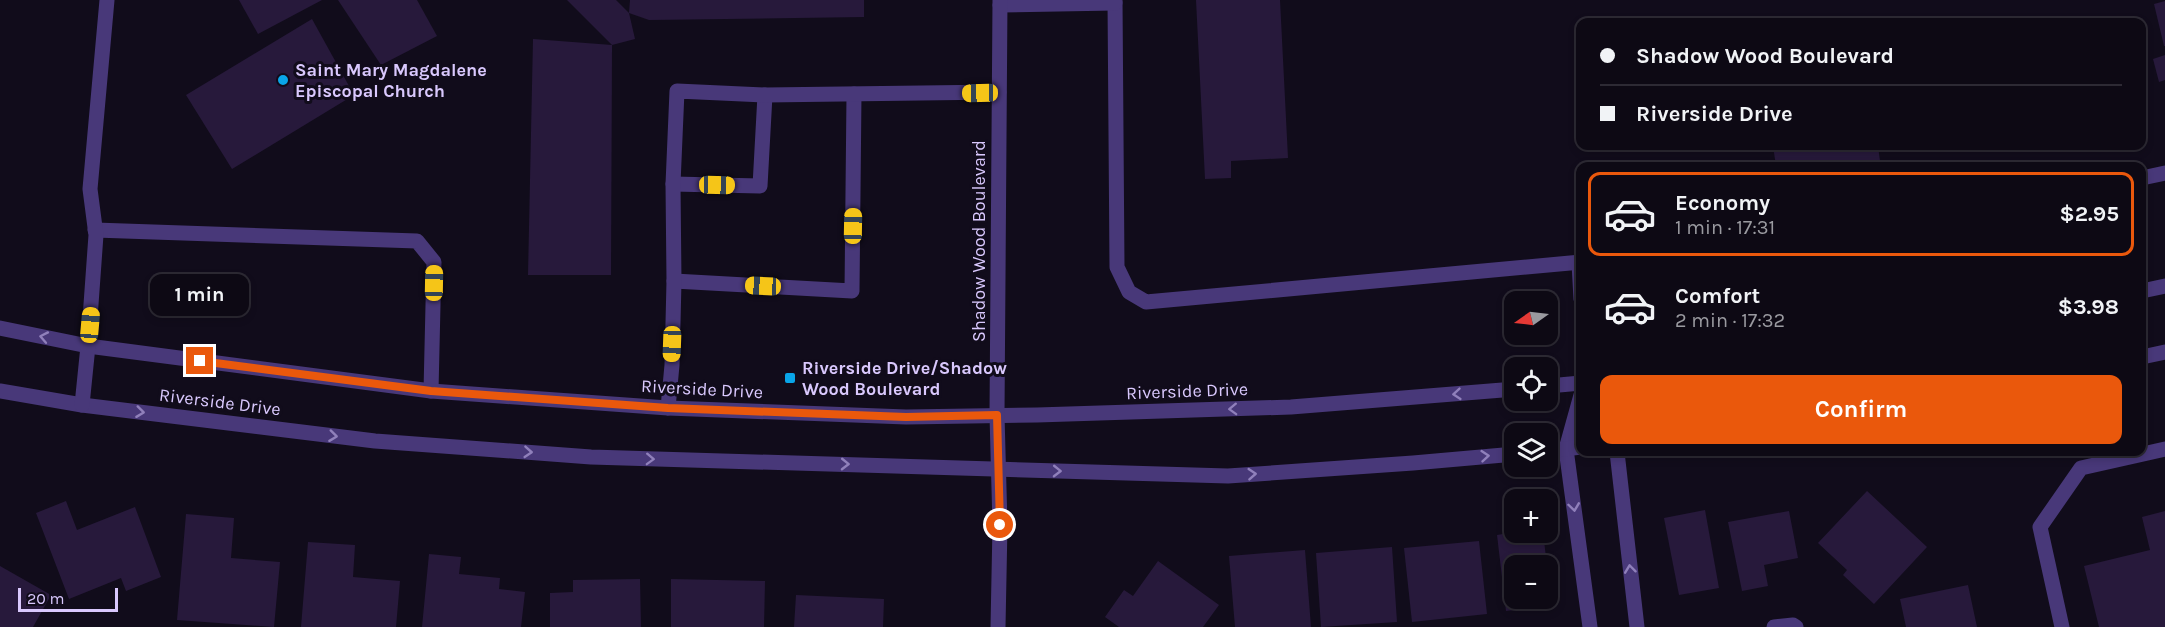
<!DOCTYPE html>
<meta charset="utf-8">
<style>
body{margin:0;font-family:Karla,sans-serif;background:#1b1722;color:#f1f3f6;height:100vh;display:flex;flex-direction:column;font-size:22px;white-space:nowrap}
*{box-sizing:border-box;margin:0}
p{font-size:20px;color:#9a9aa0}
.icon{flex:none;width:33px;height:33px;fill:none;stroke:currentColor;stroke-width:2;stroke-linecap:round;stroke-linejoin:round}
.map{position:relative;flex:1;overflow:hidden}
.sheet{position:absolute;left:1576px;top:162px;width:570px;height:294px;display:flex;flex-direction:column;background:#0d0914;border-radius:12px;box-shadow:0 3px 9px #0003,0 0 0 2px #2d2a34}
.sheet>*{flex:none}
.guide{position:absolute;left:1576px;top:18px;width:570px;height:132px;border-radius:12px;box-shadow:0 3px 9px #0003,0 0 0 2px #2d2a34;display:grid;align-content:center;height:132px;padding:0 24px;background:#0d0914}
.needle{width:39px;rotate:256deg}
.controls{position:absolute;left:1504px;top:291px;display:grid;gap:12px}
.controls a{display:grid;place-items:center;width:54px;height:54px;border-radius:12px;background:#0d0914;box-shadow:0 3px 9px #0003,0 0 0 2px #2d2a34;font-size:30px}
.scale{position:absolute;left:18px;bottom:15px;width:100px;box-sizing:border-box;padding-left:6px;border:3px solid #d9c8fd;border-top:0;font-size:16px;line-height:21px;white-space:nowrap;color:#d9c8fd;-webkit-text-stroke:4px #110c1b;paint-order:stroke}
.end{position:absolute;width:27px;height:27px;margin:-14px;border:8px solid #ea580c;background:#fff;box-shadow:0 0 0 3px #fff}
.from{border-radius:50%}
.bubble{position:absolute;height:42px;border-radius:12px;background:#0d0914;box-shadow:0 3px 9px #0003,0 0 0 2px #2d2a34;font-size:20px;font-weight:700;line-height:42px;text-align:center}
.car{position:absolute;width:18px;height:36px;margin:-18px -9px;border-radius:8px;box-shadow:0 0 4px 2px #0007;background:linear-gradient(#f5c518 24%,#345 0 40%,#f5c518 0 76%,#345 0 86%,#f5c518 0)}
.guide b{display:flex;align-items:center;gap:21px;height:57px;font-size:22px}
.guide b+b{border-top:2px solid #2d2a34}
.guide i{width:15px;height:15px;background:#f1f3f6}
ul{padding:10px 0 0;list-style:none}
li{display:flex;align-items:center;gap:18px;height:84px;margin:0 12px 9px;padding:0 12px;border:3px solid transparent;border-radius:12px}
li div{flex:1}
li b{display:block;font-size:22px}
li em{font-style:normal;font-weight:700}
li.current{border-color:#ea580c}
li>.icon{width:54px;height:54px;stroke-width:1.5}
.button{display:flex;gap:12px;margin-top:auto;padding:12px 24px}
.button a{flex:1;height:69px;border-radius:12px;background:#ea580c;color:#fff;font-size:24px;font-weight:700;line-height:69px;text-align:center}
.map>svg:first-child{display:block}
.building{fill:#27193b}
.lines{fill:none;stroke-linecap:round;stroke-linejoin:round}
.minor{stroke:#483879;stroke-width:15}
.oneway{stroke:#9080bb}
.route{stroke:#ea580c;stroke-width:8}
.poi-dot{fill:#09a5e8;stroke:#110c1b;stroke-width:2}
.labels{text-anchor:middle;stroke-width:6;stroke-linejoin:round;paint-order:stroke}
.poi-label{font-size:18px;font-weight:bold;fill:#d9c8fd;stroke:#110c1b;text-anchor:start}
.street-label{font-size:18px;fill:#d9c8fd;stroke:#110c1b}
</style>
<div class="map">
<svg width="2165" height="627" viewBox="0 0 2165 627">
<rect width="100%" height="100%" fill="#110c1b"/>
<g class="building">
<path d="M239,0H322L258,34Z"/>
<path d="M338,0H417L437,36L381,65Z"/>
<path d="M567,0H616L629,13L635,39L612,45Z"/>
<path d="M630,0H864V17L649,20L629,13Z"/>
<path d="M1196,0H1280L1288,158L1231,161V178L1205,179Z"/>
<path d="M2165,1V46H2164L2154,4Z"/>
<path d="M312,19L354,95L232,169L186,95Z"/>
<path d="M533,39L612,45L611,275H528Z"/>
<path d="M2165,55V80L2159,82L2153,59Z"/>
<path d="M1773,146H1878L1880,161L1844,166H1776Z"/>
<path d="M1867,491L1927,547L1874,604L1843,575L1847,570L1818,543Z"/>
<path d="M66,501L77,530L135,507L161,577L126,591L121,578L69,599L36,513Z"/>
<path d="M1705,510L1719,588L1679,595L1664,518Z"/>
<path d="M1789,511L1798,558L1764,565L1768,586L1742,591L1728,522Z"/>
<path d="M2165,511V627H2099L2084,566L2150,550L2142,517Z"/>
<path d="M186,514L234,518L231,558L280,562L274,627L177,620Z"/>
<path d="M1515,532H1543L1547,566H1515V598H1548L1549,586L1552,605L1506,611L1497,535Z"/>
<path d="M1479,541L1487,614L1412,622L1404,548Z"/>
<path d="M308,542L355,545L353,577L400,581L396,627H301Z"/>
<path d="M1392,547L1397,622L1321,627L1316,553Z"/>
<path d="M1305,550L1311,627H1235L1229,556Z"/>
<path d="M429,554L461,557L459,574L500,578L499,589L525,592L521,627H422Z"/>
<path d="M1158,561L1219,605L1203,627H1119L1105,617L1124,590L1133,596Z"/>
<path d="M0,566L51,595L33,627H0Z"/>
<path d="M640,579L641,627H550V593L573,592V580Z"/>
<path d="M671,579L765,581L764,627H671Z"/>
<path d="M1968,585L1977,627H1906L1900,599Z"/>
<path d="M796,595L884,599L883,627H794Z"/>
</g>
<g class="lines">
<g class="minor">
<path d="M1115,0L1117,267L1129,292L1146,302L1581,262"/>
<path d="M1000,5L1115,3"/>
<path d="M2142,178L2165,173"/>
<path d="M673,184L760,186L765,95"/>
<path d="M95,230L417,241L434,262L431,391"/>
<path d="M1579,263L1581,299"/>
<path d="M674,281L852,291L854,94"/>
<path d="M2142,291L2165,286"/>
<path d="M0,328L88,346L431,391L668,408L906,417L1037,415L1291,407L1515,389"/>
<path d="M2142,357L2165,352"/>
<path d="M1548,386L1581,383"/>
<path d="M0,391L82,405L375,441L591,457L1228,476L1413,463L1515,454"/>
<path d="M1581,395L1566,449L1590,627"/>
<path d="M82,405L88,346L96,235L90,189L107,0"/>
<path d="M668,408L672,365L674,281L673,184L677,91L765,95L999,92"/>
<path d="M1548,451L1581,447"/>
<path d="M1617,452L1637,627"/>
<path d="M998,627L1000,525L997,415L1000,0"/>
<path d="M1774,627L1793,625L1796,627"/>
<path d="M2062,627L2040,527L2081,468L2165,449"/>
</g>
</g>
<defs><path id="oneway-chevron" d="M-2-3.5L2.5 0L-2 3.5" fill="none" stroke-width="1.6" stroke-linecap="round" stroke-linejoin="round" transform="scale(1.5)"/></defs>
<g class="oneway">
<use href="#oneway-chevron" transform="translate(44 337) rotate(-169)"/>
<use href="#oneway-chevron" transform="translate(1457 394) rotate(175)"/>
<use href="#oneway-chevron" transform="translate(1233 409) rotate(178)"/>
<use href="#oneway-chevron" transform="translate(140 412) rotate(7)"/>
<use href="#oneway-chevron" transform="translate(333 436) rotate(7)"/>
<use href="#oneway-chevron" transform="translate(528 452) rotate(4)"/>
<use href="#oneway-chevron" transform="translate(1485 456) rotate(-5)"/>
<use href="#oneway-chevron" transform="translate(650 459) rotate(2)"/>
<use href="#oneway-chevron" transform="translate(845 464) rotate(1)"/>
<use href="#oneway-chevron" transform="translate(1057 471) rotate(1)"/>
<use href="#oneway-chevron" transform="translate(1252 474) rotate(-4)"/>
<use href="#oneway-chevron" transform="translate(1574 507) rotate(82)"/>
<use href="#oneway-chevron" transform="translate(1630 569) rotate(-97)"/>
</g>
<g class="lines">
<path class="route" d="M200,361L431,391L668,408L906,417L997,415L1000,525"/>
</g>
<g class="poi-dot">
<circle cx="283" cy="80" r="6"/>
<rect x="784" y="372" width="12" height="12" rx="3"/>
</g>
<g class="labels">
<g class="poi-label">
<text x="295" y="76">Saint Mary Magdalene<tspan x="295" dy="21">Episcopal Church</tspan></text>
<text x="802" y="374">Riverside Drive/Shadow<tspan x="802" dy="21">Wood Boulevard</tspan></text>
</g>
<g class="street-label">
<text transform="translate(979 241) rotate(-90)" y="6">Shadow Wood Boulevard</text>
<text transform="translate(702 389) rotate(3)" y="6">Riverside Drive</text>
<text transform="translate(1187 391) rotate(-2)" y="6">Riverside Drive</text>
<text transform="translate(220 402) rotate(7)" y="6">Riverside Drive</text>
</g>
</g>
</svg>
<div class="controls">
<a><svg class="needle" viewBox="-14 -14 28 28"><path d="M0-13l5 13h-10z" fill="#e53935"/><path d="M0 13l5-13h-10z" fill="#9a9aa0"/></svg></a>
<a><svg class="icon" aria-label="locate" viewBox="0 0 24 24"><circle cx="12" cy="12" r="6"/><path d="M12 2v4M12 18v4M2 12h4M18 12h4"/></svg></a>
<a><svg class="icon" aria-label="layers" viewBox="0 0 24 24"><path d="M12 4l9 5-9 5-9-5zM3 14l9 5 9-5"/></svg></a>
<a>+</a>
<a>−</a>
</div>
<div class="scale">20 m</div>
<i class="end from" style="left:1000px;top:525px"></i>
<i class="end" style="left:200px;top:361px"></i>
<div class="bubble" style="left:150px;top:274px;width:99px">1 min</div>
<i class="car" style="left:980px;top:93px;rotate:269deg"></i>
<i class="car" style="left:717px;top:185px;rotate:91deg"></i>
<i class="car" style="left:853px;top:226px;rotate:1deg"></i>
<i class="car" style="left:434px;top:283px;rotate:1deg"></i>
<i class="car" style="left:763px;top:286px;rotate:273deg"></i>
<i class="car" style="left:90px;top:325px;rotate:5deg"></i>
<i class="car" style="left:672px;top:344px;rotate:182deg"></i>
<div class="guide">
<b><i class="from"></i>Shadow Wood Boulevard</b>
<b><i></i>Riverside Drive</b>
</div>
<section class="sheet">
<ul>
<li class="current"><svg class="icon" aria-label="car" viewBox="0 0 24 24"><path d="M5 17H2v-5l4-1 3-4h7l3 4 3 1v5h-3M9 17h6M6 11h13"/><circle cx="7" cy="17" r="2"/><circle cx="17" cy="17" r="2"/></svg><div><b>Economy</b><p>1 min · 17:31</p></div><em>$2.95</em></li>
<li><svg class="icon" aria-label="car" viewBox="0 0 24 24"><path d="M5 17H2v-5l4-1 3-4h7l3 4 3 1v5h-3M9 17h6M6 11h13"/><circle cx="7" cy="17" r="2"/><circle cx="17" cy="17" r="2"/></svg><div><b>Comfort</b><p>2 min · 17:32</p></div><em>$3.98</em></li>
</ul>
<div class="button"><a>Confirm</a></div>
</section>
</div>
